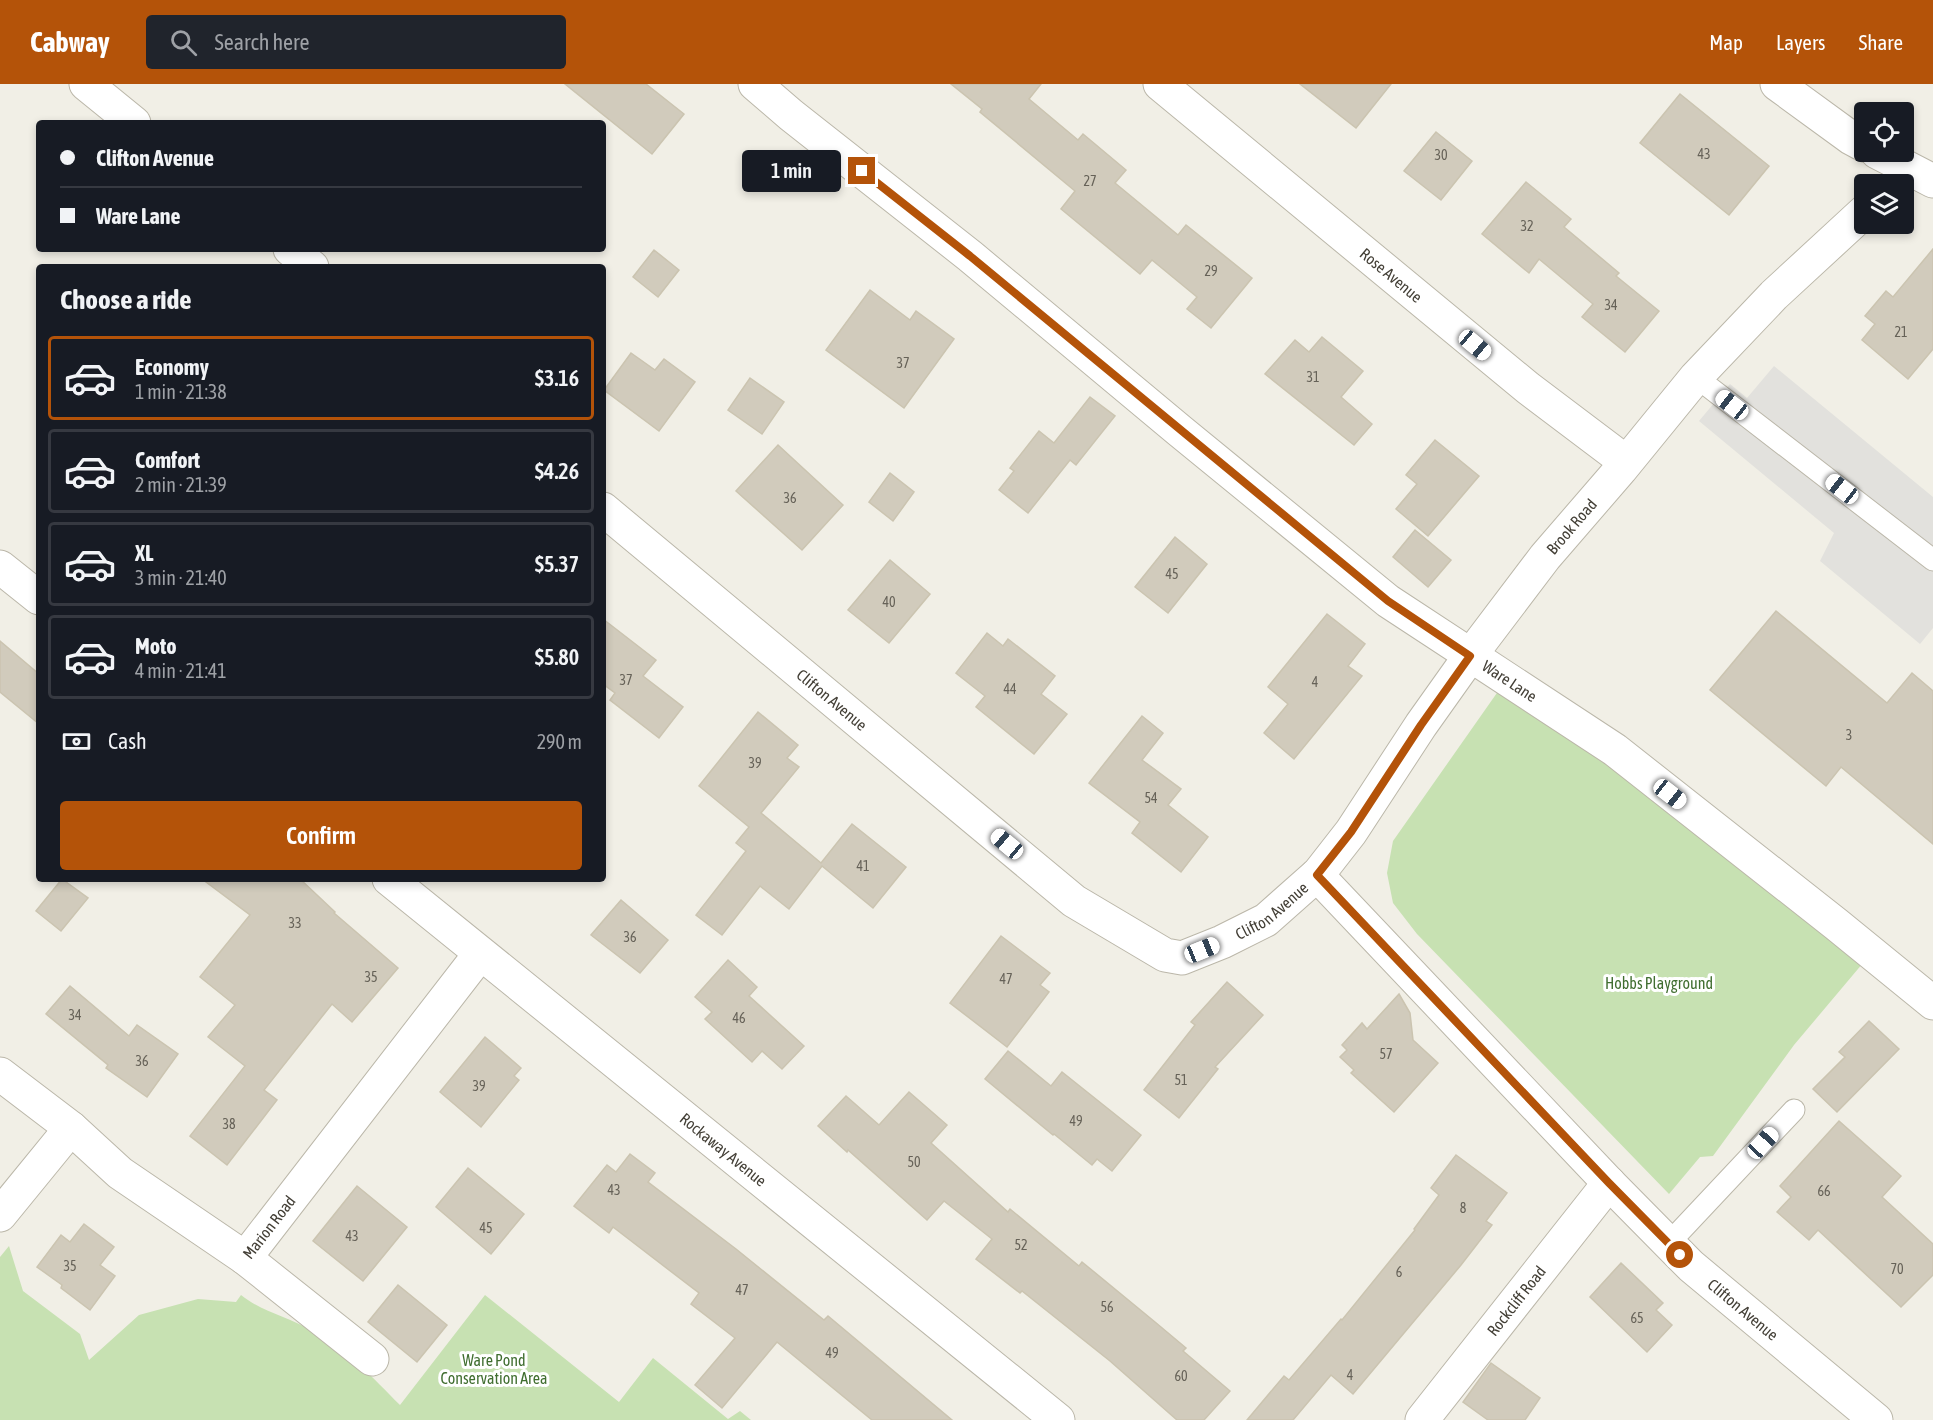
<!DOCTYPE html>
<meta charset="utf-8">
<style>
body{margin:0;font-family:"Asap Condensed",sans-serif;background:#20242c;color:#f1f3f6;height:100vh;display:flex;flex-direction:column;font-size:22px;white-space:nowrap}
*{box-sizing:border-box;margin:0}
p{font-size:20px;color:#9ea1a6}
.icon{flex:none;width:33px;height:33px;fill:none;stroke:currentColor;stroke-width:2;stroke-linecap:round;stroke-linejoin:round}
.map{position:relative;flex:1;overflow:hidden}
.side{position:absolute;left:36px;top:180px;width:570px;height:618px;display:flex;flex-direction:column;background:#171b24;border-radius:6px;box-shadow:0 3px 9px #0003}
.side>*{flex:none}
.top-card{position:absolute;left:36px;top:36px;width:570px;height:132px;border-radius:6px;box-shadow:0 3px 9px #0003;display:grid;align-content:center;height:132px;padding:0 24px;background:#171b24}
.fabs{position:absolute;left:1854px;top:18px;display:grid;gap:12px}
.fabs a{display:grid;place-items:center;width:60px;height:60px;border-radius:6px;background:#171b24;box-shadow:0 3px 9px #0003;font-size:30px}
.end{position:absolute;width:27px;height:27px;margin:-14px;border:8px solid #b45309;background:#fff;box-shadow:0 0 0 3px #fff}
.from{border-radius:50%}
.bubble{position:absolute;height:42px;border-radius:6px;background:#171b24;box-shadow:0 3px 9px #0003;font-size:20px;font-weight:600;line-height:42px;text-align:center}
.car{position:absolute;width:18px;height:36px;margin:-18px -9px;border-radius:8px;box-shadow:0 0 4px 2px #0007;background:linear-gradient(#fff 24%,#345 0 40%,#fff 0 76%,#345 0 86%,#fff 0)}
.top-card b{display:flex;align-items:center;gap:21px;height:57px;font-size:22px}
.top-card b+b{border-top:2px solid #363941}
.top-card i{width:15px;height:15px;background:#f1f3f6}
ul{padding:0;list-style:none}
li{display:flex;align-items:center;gap:18px;height:84px;margin:0 12px 9px;padding:0 12px;border:3px solid #363941;border-radius:6px}
li div{flex:1}
li b{display:block;font-size:22px}
li em{font-style:normal;font-weight:600}
li.on{border-color:#b45309}
li>.icon{width:54px;height:54px;stroke-width:1.5}
h2{padding:0 24px;font-size:27px;line-height:72px}
.pay{display:flex;align-items:center;gap:15px;height:66px;padding:0 24px;font-size:22px}
.pay p{margin-inline-start:auto}
.cta{display:flex;gap:12px;margin-top:auto;padding:12px 24px}
.cta a{flex:1;height:69px;border-radius:6px;background:#b45309;color:#fff;font-size:24px;font-weight:600;line-height:69px;text-align:center}
header{display:flex;align-items:center;gap:36px;box-sizing:border-box;height:84px;padding:0 30px;background:#b45309;color:#fff}
header strong{font-size:28px}
nav{display:flex;gap:33px;margin-inline-start:auto;font-size:21px}
.search{width:420px;height:54px;background:#20242c;display:flex;align-items:center;gap:15px;box-sizing:border-box;padding:0 21px;border-radius:6px;color:#9ea1a6;font-size:22px}
.map>svg:first-child{display:block}
.green{fill:#c7e1b2}
.parking{fill:#e2e1dd}
.building{fill:#d1cbbc;stroke:#cbc4b0;stroke-width:1.5}
.lines{fill:none;stroke-linecap:round;stroke-linejoin:round}
.service-casing{stroke:#bbb7a9;stroke-width:23}
.minor-casing{stroke:#bbb7a9;stroke-width:35}
.tertiary-casing{stroke:#bbb7a9;stroke-width:35}
.service{stroke:#fff;stroke-width:21}
.minor{stroke:#fff;stroke-width:33}
.tertiary{stroke:#fff;stroke-width:33}
.route{stroke:#b45309;stroke-width:8}
.labels{text-anchor:middle;stroke-width:6;stroke-linejoin:round;paint-order:stroke}
.number-label{font-size:14px;fill:#666258}
.street-label{font-size:16px;fill:#433f36;stroke:#fff}
.park-label{font-size:16px;fill:#406e30;stroke:#fff}
</style>
<header>
<strong>Cabway</strong>
<div class="search"><svg class="icon" aria-label="search" viewBox="0 0 24 24"><circle cx="10" cy="10" r="6"/><path d="M15 15l6 6"/></svg>Search here</div>
<nav><a>Map</a><a>Layers</a><a>Share</a></nav>
</header>
<div class="map">
<svg width="1933" height="1336" viewBox="0 0 1933 1336">
<rect width="100%" height="100%" fill="#f1efe6"/>
<g class="green">
<path d="M1499,606L1592,666L1863,879L1794,961L1713,1072L1700,1073L1669,1110L1417,850L1393,819L1387,789L1393,757Z"/>
<path d="M9,1162L23,1207L80,1250L89,1276L139,1231L198,1215L236,1218L241,1211C262,1228 288,1233 311,1246C346,1264 373,1294 400,1321L485,1211L619,1318L653,1274L728,1335L740,1327L751,1336H0V1173Z"/>
</g>
<path class="parking" d="M1774,282L1933,413V544L1920,560L1820,477L1834,449L1699,337L1730,300L1747,314Z"/>
<g class="building">
<path d="M565,0H646L684,30L652,70Z"/>
<path d="M951,0H1041L1029,15L1078,56L1083,50L1126,86L1115,99L1178,151L1186,141L1252,194L1211,244L1187,225L1197,213L1152,176L1140,190L1061,125L1075,107L980,28L982,25Z"/>
<path d="M1300,0H1391L1356,44Z"/>
<path d="M1680,10L1769,82L1729,131L1640,59Z"/>
<path d="M1436,48L1472,77L1441,116L1404,87Z"/>
<path d="M1526,98L1571,135L1564,143L1619,189L1616,192L1659,227L1625,268L1582,233L1593,220L1539,175L1529,189L1482,150Z"/>
<path d="M1933,165V265L1908,295L1862,256L1875,240L1865,232L1886,207L1893,213Z"/>
<path d="M654,166L679,186L658,213L633,193Z"/>
<path d="M870,206L910,236L916,227L954,255L904,324L826,266Z"/>
<path d="M1322,253L1363,287L1341,313L1372,340L1354,361L1265,290L1295,256L1309,268Z"/>
<path d="M631,269L655,286L664,275L695,298L659,347L604,306Z"/>
<path d="M750,294L784,318L762,350L728,326Z"/>
<path d="M1090,313L1115,332L1076,381L1070,376L1028,429L999,406L1014,387L1010,384L1039,347L1054,359Z"/>
<path d="M1435,356L1479,392L1428,452L1396,425L1417,400L1406,391Z"/>
<path d="M778,361L843,421L802,466L736,407Z"/>
<path d="M890,389L914,408L893,437L869,418Z"/>
<path d="M1415,446L1451,476L1428,503L1393,473Z"/>
<path d="M1175,453L1207,480L1168,529L1135,503Z"/>
<path d="M890,476L930,510L889,559L848,526Z"/>
<path d="M1776,527L1887,619L1912,589L1933,607V760L1841,683L1826,702L1710,606Z"/>
<path d="M1327,530L1365,560L1348,582L1362,592L1294,675L1264,649L1288,620L1268,603Z"/>
<path d="M603,535L656,576L643,592L683,623L659,654L610,616L615,609L603,600Z"/>
<path d="M987,549L1003,562L1008,555L1055,592L1041,610L1067,630L1034,670L976,623L985,612L956,589Z"/>
<path d="M0,557L39,590V640L0,608Z"/>
<path d="M758,628L798,661L787,674L799,683L761,729L821,779L852,740L906,783L873,824L822,782L789,825L760,802L722,851L696,831L746,767L736,759L749,743L699,702Z"/>
<path d="M1142,632L1163,649L1142,676L1181,705L1168,721L1208,753L1181,788L1132,749L1140,738L1089,699Z"/>
<path d="M62,795L88,814L61,847L36,827Z"/>
<path d="M202,795H300L335,828L334,829L398,884L352,938L332,920L264,1006L277,1016L227,1081L190,1052L245,982L208,953L235,921L200,893L250,831Z"/>
<path d="M621,816L668,856L640,889L591,851Z"/>
<path d="M1001,852L1050,889L1040,901L1049,908L1007,963L950,919Z"/>
<path d="M728,876L757,903L749,912L804,962L782,985L762,967L752,978L705,935L712,928L695,913Z"/>
<path d="M1227,898L1263,931L1215,983L1218,985L1179,1034L1144,1006L1195,941L1191,938Z"/>
<path d="M70,902L129,952L137,941L178,970L147,1013L106,984L108,981L46,930Z"/>
<path d="M1399,910L1410,929L1413,956L1438,979L1394,1028L1351,989L1354,986L1340,973L1347,966L1342,961L1362,939L1367,945Z"/>
<path d="M1869,937L1899,965L1837,1028L1813,1005L1845,973L1839,968Z"/>
<path d="M485,953L521,984L514,992L519,996L481,1043L440,1008Z"/>
<path d="M1008,967L1051,1002L1062,988L1141,1051L1112,1087L1097,1075L1092,1081L1054,1050L1053,1051L985,995Z"/>
<path d="M909,1008L947,1041L931,1059L1008,1128L1010,1125L1079,1182L1082,1178L1155,1238L1186,1264L1183,1267L1230,1307L1204,1336H1177L1110,1277L1022,1207L1020,1209L976,1175L992,1155L944,1117L927,1136L848,1066L847,1068L818,1042L846,1012L879,1041Z"/>
<path d="M1839,1037L1901,1092L1882,1113L1933,1160V1191L1901,1223L1818,1146L1809,1156L1777,1128L1791,1113L1780,1102Z"/>
<path d="M630,1070L655,1089L648,1098L736,1165L824,1236L828,1232L952,1336H872L777,1258L722,1324L695,1301L735,1254L691,1220L699,1209L613,1143L609,1149L574,1122L607,1081L616,1088Z"/>
<path d="M1456,1071L1507,1109L1486,1137L1492,1141L1461,1181L1353,1310L1331,1291L1293,1336H1247L1284,1292L1289,1296L1341,1235L1342,1236L1415,1146L1414,1145L1439,1111L1431,1104Z"/>
<path d="M468,1084L524,1130L491,1170L436,1123Z"/>
<path d="M357,1102L407,1143L363,1197L313,1157Z"/>
<path d="M84,1140L114,1163L100,1181L115,1192L90,1226L61,1204L62,1201L37,1183L61,1151L70,1158Z"/>
<path d="M1621,1179L1663,1219L1656,1226L1672,1241L1647,1268L1590,1213Z"/>
<path d="M398,1201L447,1241L417,1278L368,1238Z"/>
<path d="M1491,1279L1540,1314L1525,1336H1488L1463,1318Z"/>
</g>
<g class="lines">
<defs>
<g id="service">
<path d="M1696,293L1933,476"/>
<path d="M1669,1159L1794,1026"/>
</g>
<g id="minor">
<path d="M86,0L134,39"/>
<path id="s1" d="M755,0L791,31L970,172L1180,347L1388,517L1615,666L1836,840L1933,919"/>
<path id="s2" d="M1160,0L1528,304L1626,378"/>
<path d="M1777,0L1851,54L1864,61"/>
<path d="M1877,68L1933,97"/>
<path d="M290,165L312,183"/>
<path id="s3" d="M603,425L1074,817L1165,871L1182,874L1222,858L1266,836L1319,789L1351,748L1421,641L1470,572L1545,473L1621,385L1696,293L1774,211L1864,128"/>
<path id="s4" d="M1317,791L1609,1099L1691,1182L1876,1336"/>
<path id="s5" d="M0,990L71,1044L120,1089L245,1174L480,870"/>
<path d="M0,1131L71,1044"/>
<path d="M245,1174L372,1275"/>
<path id="s6" d="M1422,1336L1609,1099"/>
</g>
<g id="tertiary">
<path d="M0,483L39,514"/>
<path id="s7" d="M389,795L1058,1336"/>
</g>
</defs>
<use href="#service" class="service-casing"/>
<use href="#minor" class="minor-casing"/>
<use href="#tertiary" class="tertiary-casing"/>
<use href="#service" class="service"/>
<use href="#minor" class="minor"/>
<use href="#tertiary" class="tertiary"/>
</g>
<g class="lines">
<path class="route" d="M862,87L970,172L1388,517L1470,572L1421,641L1351,748L1317,791L1609,1099L1680,1171"/>
</g>
<g class="labels">
<g class="number-label">
<text x="1704" y="75">43</text>
<text x="1441" y="76">30</text>
<text x="1090" y="102">27</text>
<text x="1527" y="147">32</text>
<text x="1211" y="192">29</text>
<text x="1611" y="226">34</text>
<text x="1901" y="253">21</text>
<text x="903" y="284">37</text>
<text x="1313" y="298">31</text>
<text x="790" y="419">36</text>
<text x="1172" y="495">45</text>
<text x="889" y="523">40</text>
<text x="626" y="601">37</text>
<text x="1315" y="603">4</text>
<text x="1010" y="610">44</text>
<text x="1849" y="656">3</text>
<text x="755" y="684">39</text>
<text x="1151" y="719">54</text>
<text x="863" y="787">41</text>
<text x="295" y="844">33</text>
<text x="630" y="858">36</text>
<text x="371" y="898">35</text>
<text x="1006" y="900">47</text>
<text x="75" y="936">34</text>
<text x="739" y="939">46</text>
<text x="1386" y="975">57</text>
<text x="142" y="982">36</text>
<text x="1181" y="1001">51</text>
<text x="479" y="1007">39</text>
<text x="1076" y="1042">49</text>
<text x="229" y="1045">38</text>
<text x="914" y="1083">50</text>
<text x="614" y="1111">43</text>
<text x="1824" y="1112">66</text>
<text x="1463" y="1129">8</text>
<text x="486" y="1149">45</text>
<text x="352" y="1157">43</text>
<text x="1021" y="1166">52</text>
<text x="70" y="1187">35</text>
<text x="1897" y="1190">70</text>
<text x="1399" y="1193">6</text>
<text x="742" y="1211">47</text>
<text x="1107" y="1228">56</text>
<text x="1637" y="1239">65</text>
<text x="832" y="1274">49</text>
<text x="1350" y="1296">4</text>
<text x="1181" y="1297">60</text>
</g>
<g class="street-label">
<text dy="6" stroke="none"><textPath href="#s2" startOffset="300">Rose Avenue</textPath></text>
<text dy="6" stroke="none"><textPath href="#s3" startOffset="1328">Brook Road</textPath></text>
<text dy="6" stroke="none"><textPath href="#s1" startOffset="963">Ware Lane</textPath></text>
<text dy="6" stroke="none"><textPath href="#s3" startOffset="298">Clifton Avenue</textPath></text>
<text dy="6" stroke="none"><textPath href="#s3" startOffset="838">Clifton Avenue</textPath></text>
<text dy="6" stroke="none"><textPath href="#s7" startOffset="430">Rockaway Avenue</textPath></text>
<text dy="6" stroke="none"><textPath href="#s5" startOffset="346">Marion Road</textPath></text>
<text dy="6" stroke="none"><textPath href="#s6" startOffset="152">Rockcliff Road</textPath></text>
<text dy="6" stroke="none"><textPath href="#s4" startOffset="609">Clifton Avenue</textPath></text>
</g>
<g class="park-label">
<text x="1659" y="905">Hobbs Playground</text>
<text x="494" y="1282">Ware Pond<tspan x="494" dy="18">Conservation Area</tspan></text>
</g>
</g>
</svg>
<div class="fabs">
<a><svg class="icon" aria-label="locate" viewBox="0 0 24 24"><circle cx="12" cy="12" r="6"/><path d="M12 2v4M12 18v4M2 12h4M18 12h4"/></svg></a>
<a><svg class="icon" aria-label="layers" viewBox="0 0 24 24"><path d="M12 4l9 5-9 5-9-5zM3 14l9 5 9-5"/></svg></a>
</div>
<i class="end from" style="left:1680px;top:1171px"></i>
<i class="end" style="left:862px;top:87px"></i>
<div class="bubble" style="left:742px;top:66px;width:99px">1 min</div>
<i class="car" style="left:1475px;top:261px;rotate:130deg"></i>
<i class="car" style="left:1732px;top:321px;rotate:308deg"></i>
<i class="car" style="left:1842px;top:405px;rotate:308deg"></i>
<i class="car" style="left:1670px;top:710px;rotate:128deg"></i>
<i class="car" style="left:1007px;top:760px;rotate:310deg"></i>
<i class="car" style="left:1202px;top:866px;rotate:68deg"></i>
<i class="car" style="left:1763px;top:1059px;rotate:43deg"></i>
<div class="top-card">
<b><i class="from"></i>Clifton Avenue</b>
<b><i></i>Ware Lane</b>
</div>
<section class="side">
<h2>Choose a ride</h2>
<ul>
<li class="on"><svg class="icon" aria-label="car" viewBox="0 0 24 24"><path d="M5 17H2v-5l4-1 3-4h7l3 4 3 1v5h-3M9 17h6M6 11h13"/><circle cx="7" cy="17" r="2"/><circle cx="17" cy="17" r="2"/></svg><div><b>Economy</b><p>1 min · 21:38</p></div><em>$3.16</em></li>
<li><svg class="icon" aria-label="car" viewBox="0 0 24 24"><path d="M5 17H2v-5l4-1 3-4h7l3 4 3 1v5h-3M9 17h6M6 11h13"/><circle cx="7" cy="17" r="2"/><circle cx="17" cy="17" r="2"/></svg><div><b>Comfort</b><p>2 min · 21:39</p></div><em>$4.26</em></li>
<li><svg class="icon" aria-label="car" viewBox="0 0 24 24"><path d="M5 17H2v-5l4-1 3-4h7l3 4 3 1v5h-3M9 17h6M6 11h13"/><circle cx="7" cy="17" r="2"/><circle cx="17" cy="17" r="2"/></svg><div><b>XL</b><p>3 min · 21:40</p></div><em>$5.37</em></li>
<li><svg class="icon" aria-label="car" viewBox="0 0 24 24"><path d="M5 17H2v-5l4-1 3-4h7l3 4 3 1v5h-3M9 17h6M6 11h13"/><circle cx="7" cy="17" r="2"/><circle cx="17" cy="17" r="2"/></svg><div><b>Moto</b><p>4 min · 21:41</p></div><em>$5.80</em></li>
</ul>
<div class="pay"><svg class="icon" aria-label="cash" viewBox="0 0 24 24"><path d="M3 7h18v10H3z"/><circle cx="12" cy="12" r="2"/></svg>Cash<p>290 m</p></div>
<div class="cta"><a>Confirm</a></div>
</section>
</div>
